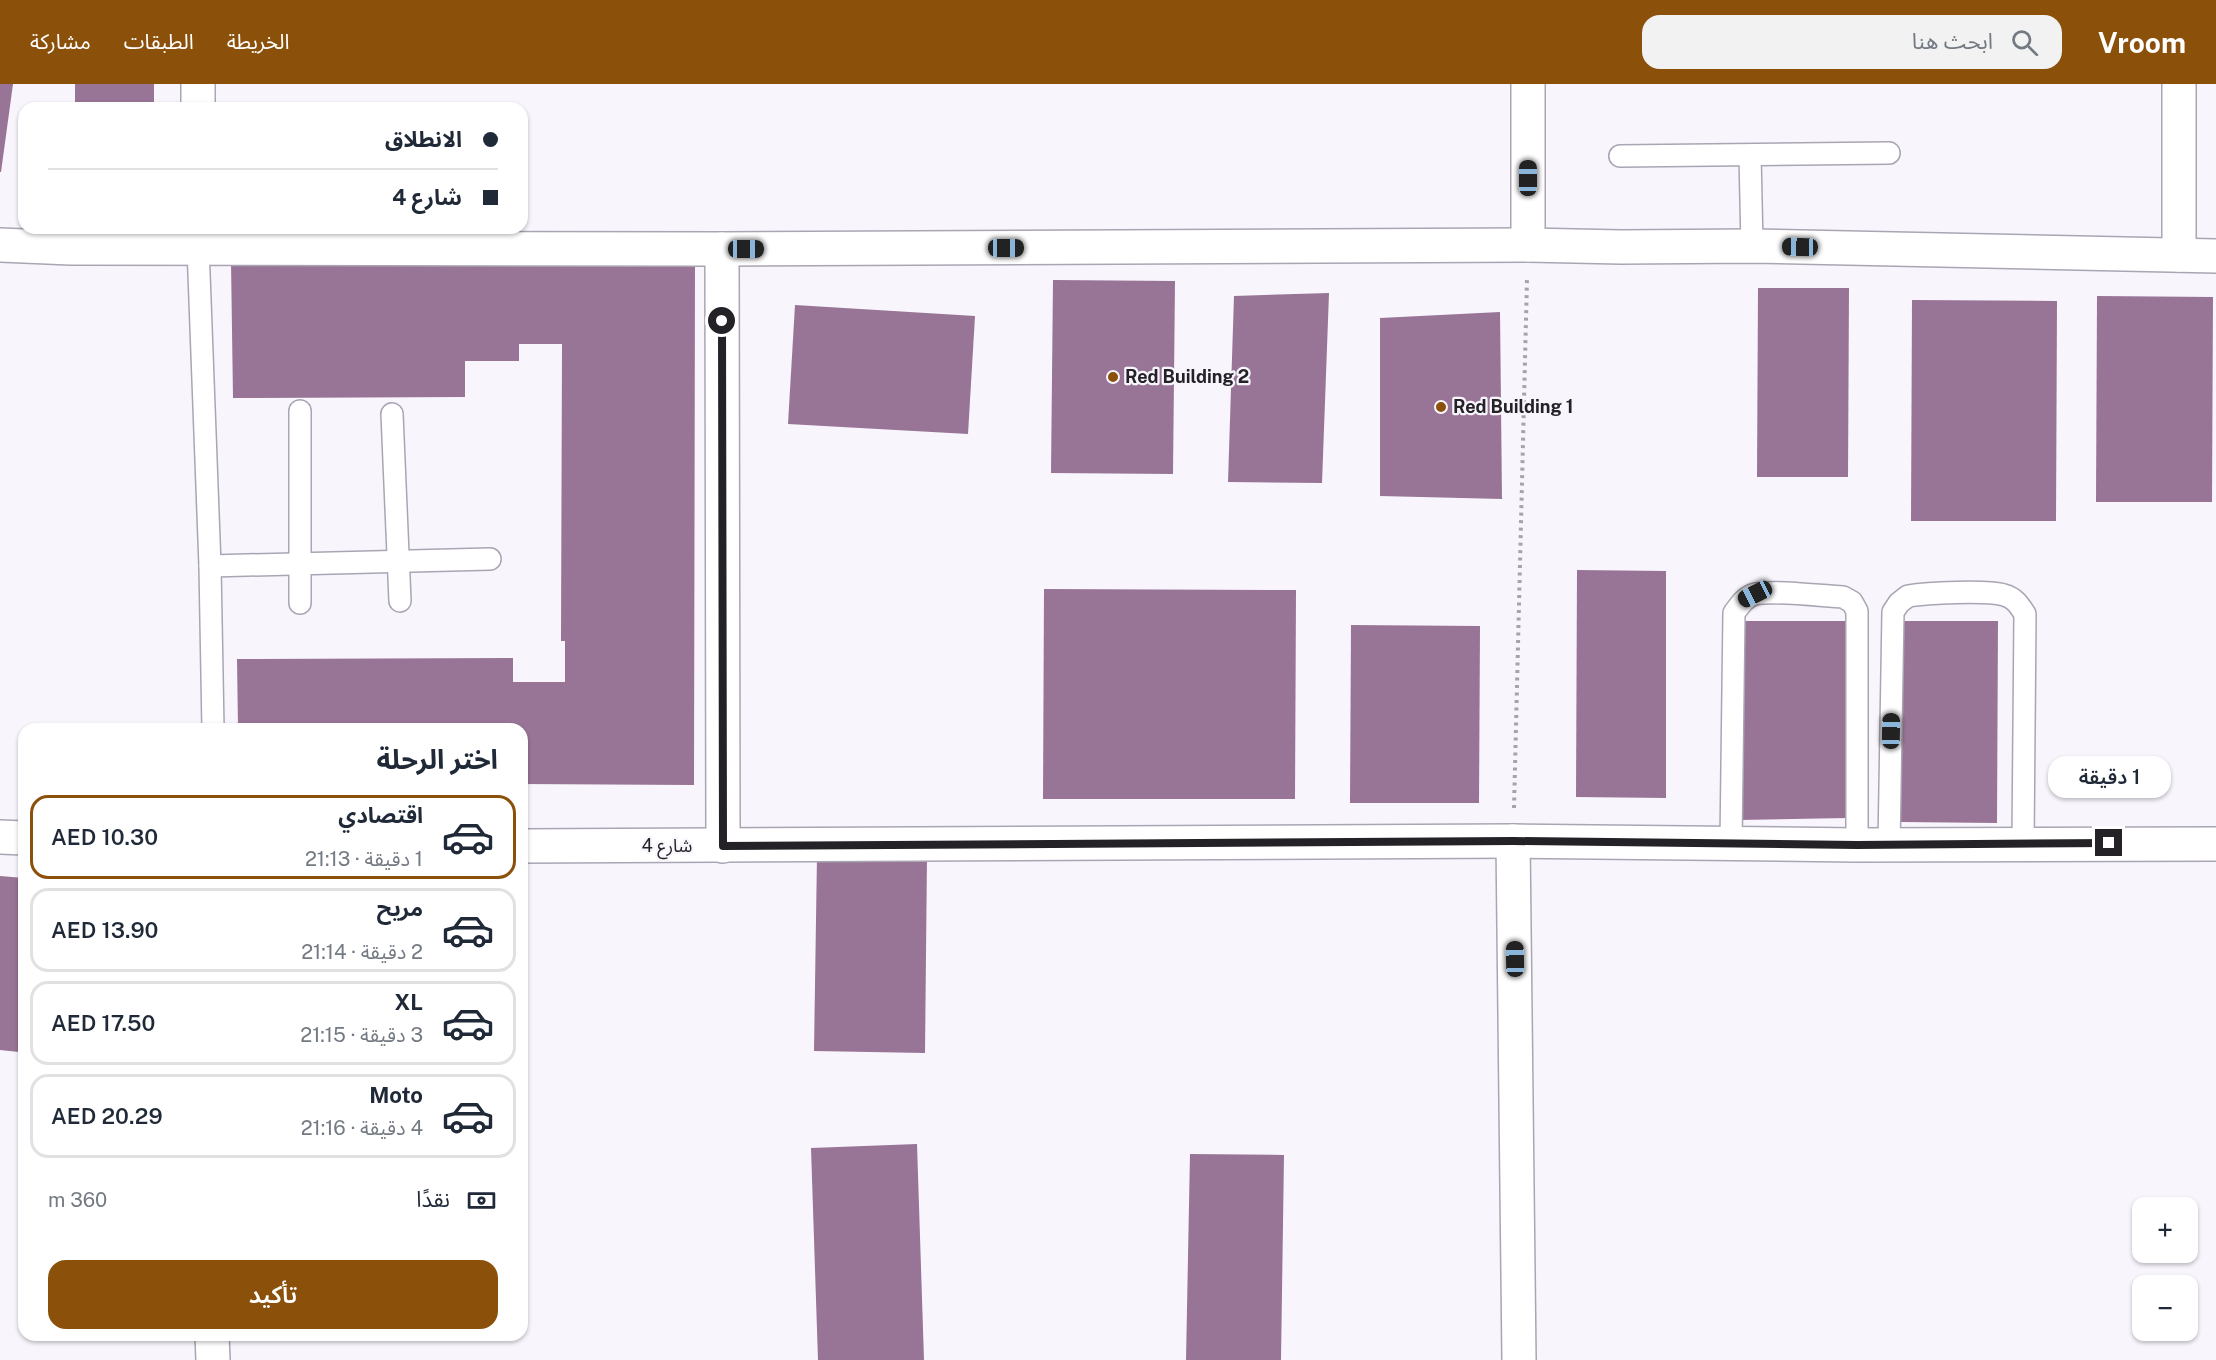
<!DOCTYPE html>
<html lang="ar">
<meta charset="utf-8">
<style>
body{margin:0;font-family:"Public Sans","Noto Sans Arabic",sans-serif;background:#f2f2f3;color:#1f2937;direction:rtl;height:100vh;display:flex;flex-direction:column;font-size:22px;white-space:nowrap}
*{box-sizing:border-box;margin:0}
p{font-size:20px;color:#747a83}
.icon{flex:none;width:33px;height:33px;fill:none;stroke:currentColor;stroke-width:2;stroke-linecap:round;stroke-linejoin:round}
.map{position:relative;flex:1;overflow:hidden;direction:ltr}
.side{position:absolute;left:18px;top:639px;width:510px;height:618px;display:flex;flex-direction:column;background:#fff;border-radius:18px;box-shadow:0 2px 4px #0004;direction:rtl}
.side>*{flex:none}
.guide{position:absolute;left:18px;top:18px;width:510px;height:132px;border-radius:18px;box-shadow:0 2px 4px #0004;direction:rtl;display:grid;align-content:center;height:132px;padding:0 30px;background:#fff}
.fabs{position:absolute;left:2132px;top:1113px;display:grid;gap:12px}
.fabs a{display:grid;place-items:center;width:66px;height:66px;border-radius:12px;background:#fff;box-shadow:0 2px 4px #0004;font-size:30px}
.end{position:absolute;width:27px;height:27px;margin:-14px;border:8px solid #242227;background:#fff;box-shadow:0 0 0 3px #fff}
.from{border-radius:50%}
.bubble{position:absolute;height:42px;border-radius:18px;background:#fff;box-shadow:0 2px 4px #0004;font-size:20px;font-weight:600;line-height:42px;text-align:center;direction:rtl}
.car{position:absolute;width:18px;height:36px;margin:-18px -9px;border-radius:8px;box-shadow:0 0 4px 2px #0007;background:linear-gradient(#222 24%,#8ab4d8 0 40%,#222 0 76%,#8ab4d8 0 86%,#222 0)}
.guide b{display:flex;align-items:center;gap:21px;height:57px;font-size:22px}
.guide b+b{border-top:2px solid #e0e1e3}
.guide i{width:15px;height:15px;background:#1f2937}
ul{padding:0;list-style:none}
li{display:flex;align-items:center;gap:18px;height:84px;margin:0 12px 9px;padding:0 18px;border:3px solid #e0e1e3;border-radius:18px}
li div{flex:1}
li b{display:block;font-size:22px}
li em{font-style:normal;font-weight:600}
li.active{border-color:#8b500a}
li>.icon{width:54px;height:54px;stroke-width:1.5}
h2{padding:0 30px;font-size:27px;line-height:72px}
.pay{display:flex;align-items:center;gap:15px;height:66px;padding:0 30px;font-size:22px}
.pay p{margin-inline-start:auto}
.button{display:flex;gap:12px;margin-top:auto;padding:12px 30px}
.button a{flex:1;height:69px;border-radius:18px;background:#8b500a;color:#fff;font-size:24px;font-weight:600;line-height:69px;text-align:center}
header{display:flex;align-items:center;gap:36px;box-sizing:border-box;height:84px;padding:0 30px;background:#8b500a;color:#fff}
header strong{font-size:28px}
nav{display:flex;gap:33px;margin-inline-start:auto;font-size:21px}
.search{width:420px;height:54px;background:#f2f2f3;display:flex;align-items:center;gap:15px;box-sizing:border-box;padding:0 21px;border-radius:18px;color:#747a83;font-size:22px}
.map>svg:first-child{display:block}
.building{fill:#987496}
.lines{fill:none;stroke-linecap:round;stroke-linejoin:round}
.service-casing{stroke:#aaa5b3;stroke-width:24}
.minor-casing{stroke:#aaa5b3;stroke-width:36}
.path{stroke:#a6a4ab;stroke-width:4;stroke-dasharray:3 4.5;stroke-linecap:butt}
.service{stroke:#fff;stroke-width:21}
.minor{stroke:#fff;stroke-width:33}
.route{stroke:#242227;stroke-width:8}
.poi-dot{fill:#8b500a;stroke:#f8f5fd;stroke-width:2}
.labels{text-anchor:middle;stroke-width:4.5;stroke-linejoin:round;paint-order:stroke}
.poi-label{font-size:18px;font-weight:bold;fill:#242227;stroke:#f8f5fd;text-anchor:start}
.street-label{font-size:18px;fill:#242227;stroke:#f8f5fd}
</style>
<header>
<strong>Vroom</strong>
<div class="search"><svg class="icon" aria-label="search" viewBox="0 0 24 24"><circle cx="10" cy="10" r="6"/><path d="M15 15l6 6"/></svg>ابحث هنا</div>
<nav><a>الخريطة</a><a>الطبقات</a><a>مشاركة</a></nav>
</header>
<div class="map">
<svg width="2216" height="1276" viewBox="0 0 2216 1276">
<rect width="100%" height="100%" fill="#f8f5fd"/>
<g class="building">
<path d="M0,0H13L1,88H0Z"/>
<rect x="75" y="0" width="79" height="24"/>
<path d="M231,178L695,179L694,701L522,700V645H238L237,575L513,574V598H565V557H561L562,260H519V277H465V313L233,314Z"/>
<path d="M1053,196L1175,197L1173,390L1051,389Z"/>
<path d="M1758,204H1849L1848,393H1757Z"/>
<path d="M1329,209L1322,399L1228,398L1234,212Z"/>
<path d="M2097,212L2213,213L2212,418H2096Z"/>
<path d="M1912,216L2057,217L2056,437H1911Z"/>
<path d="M795,221L975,232L968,350L788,340Z"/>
<path d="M1500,228L1502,415L1380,412V234Z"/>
<path d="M1577,486L1666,487V714L1576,713Z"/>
<path d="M1044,505L1296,506L1295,715H1043Z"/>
<path d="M1740,537H1848V734L1740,736Z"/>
<path d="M1901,537H1998L1997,739L1900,738Z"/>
<path d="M1351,541L1480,542L1479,719H1350Z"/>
<path d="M817,771L927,772L925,969L814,967Z"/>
<path d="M0,792L24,794V987L19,968L0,966Z"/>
<path d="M917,1060L924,1276H818L811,1064Z"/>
<path d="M1190,1070L1284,1071L1281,1276H1186Z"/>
</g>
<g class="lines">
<defs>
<g id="service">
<path d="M1750,71L1752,162"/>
<path d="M1620,72L1889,69"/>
<path d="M198,163L210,482L213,645"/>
<path d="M300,327V519"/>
<path d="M392,330L400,517"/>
<path d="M210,482L490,475"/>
<path d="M1731,759L1734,529C1740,521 1745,513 1755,510C1773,506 1823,512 1843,513L1852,518L1857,527V761"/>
<path d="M1889,761L1893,528L1899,519L1908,512C1927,509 1986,506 2004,511C2015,514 2019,521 2025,530L2023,759"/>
</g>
<g id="minor">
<path d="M198,0V24"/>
<path d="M1528,0V161"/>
<path d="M0,161L71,164L722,165L1528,161L1621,163L1752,162L2216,172"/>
<path d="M722,165L723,762"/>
<path d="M2179,171V0"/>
<path d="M0,753L24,754"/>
<path d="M1513,757L1519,1276"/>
<path d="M522,762L1513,757L1857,761L2216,760"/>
<path d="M212,1251L213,1276"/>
</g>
</defs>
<use href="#service" class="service-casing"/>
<use href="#minor" class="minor-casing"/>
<path class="path" d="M1514,724L1527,195"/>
<use href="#service" class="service"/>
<use href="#minor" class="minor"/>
</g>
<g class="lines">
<path class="route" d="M722,237L723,762L1514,757L1857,761L2109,759"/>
</g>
<g class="poi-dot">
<circle cx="1113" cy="293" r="6"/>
<circle cx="1441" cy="323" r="6"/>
</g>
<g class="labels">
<g class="poi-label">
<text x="1125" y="299">Red Building 2</text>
<text x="1453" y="329">Red Building 1</text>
</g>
<g class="street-label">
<text x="667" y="768">شارع 4</text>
</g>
</g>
</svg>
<div class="fabs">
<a>+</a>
<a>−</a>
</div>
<i class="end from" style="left:722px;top:237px"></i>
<i class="end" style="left:2109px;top:759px"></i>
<div class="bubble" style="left:2048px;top:672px;width:123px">1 دقيقة</div>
<i class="car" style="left:1528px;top:94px;rotate:0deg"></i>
<i class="car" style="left:1800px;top:163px;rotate:271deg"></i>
<i class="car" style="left:1006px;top:164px;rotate:90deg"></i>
<i class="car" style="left:746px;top:165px;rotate:90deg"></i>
<i class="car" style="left:1755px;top:510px;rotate:243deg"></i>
<i class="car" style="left:1891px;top:647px;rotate:1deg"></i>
<i class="car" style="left:1515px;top:875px;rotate:359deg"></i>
<div class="guide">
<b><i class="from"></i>الانطلاق</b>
<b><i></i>شارع 4</b>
</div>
<section class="side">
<h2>اختر الرحلة</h2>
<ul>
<li class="active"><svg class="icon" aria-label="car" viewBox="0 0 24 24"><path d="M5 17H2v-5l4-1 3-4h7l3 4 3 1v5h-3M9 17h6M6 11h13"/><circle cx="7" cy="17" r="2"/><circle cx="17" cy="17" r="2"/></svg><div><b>اقتصادي</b><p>1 دقيقة · 21:13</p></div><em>AED 10.30</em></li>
<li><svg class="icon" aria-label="car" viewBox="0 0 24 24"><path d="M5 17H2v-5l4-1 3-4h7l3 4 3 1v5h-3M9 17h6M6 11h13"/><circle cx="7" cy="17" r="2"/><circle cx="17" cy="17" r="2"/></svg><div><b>مريح</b><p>2 دقيقة · 21:14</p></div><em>AED 13.90</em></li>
<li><svg class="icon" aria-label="car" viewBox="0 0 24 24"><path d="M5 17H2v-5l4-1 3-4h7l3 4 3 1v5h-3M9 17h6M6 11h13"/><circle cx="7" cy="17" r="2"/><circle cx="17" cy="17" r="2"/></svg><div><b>XL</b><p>3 دقيقة · 21:15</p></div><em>AED 17.50</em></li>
<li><svg class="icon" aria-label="car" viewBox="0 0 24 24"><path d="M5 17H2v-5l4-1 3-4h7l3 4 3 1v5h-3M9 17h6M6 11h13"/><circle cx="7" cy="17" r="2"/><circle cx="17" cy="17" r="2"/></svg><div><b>Moto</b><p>4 دقيقة · 21:16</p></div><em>AED 20.29</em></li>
</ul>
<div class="pay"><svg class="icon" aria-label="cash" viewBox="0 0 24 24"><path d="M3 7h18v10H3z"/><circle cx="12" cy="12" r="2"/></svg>نقدًا<p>360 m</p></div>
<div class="button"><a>تأكيد</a></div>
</section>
</div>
